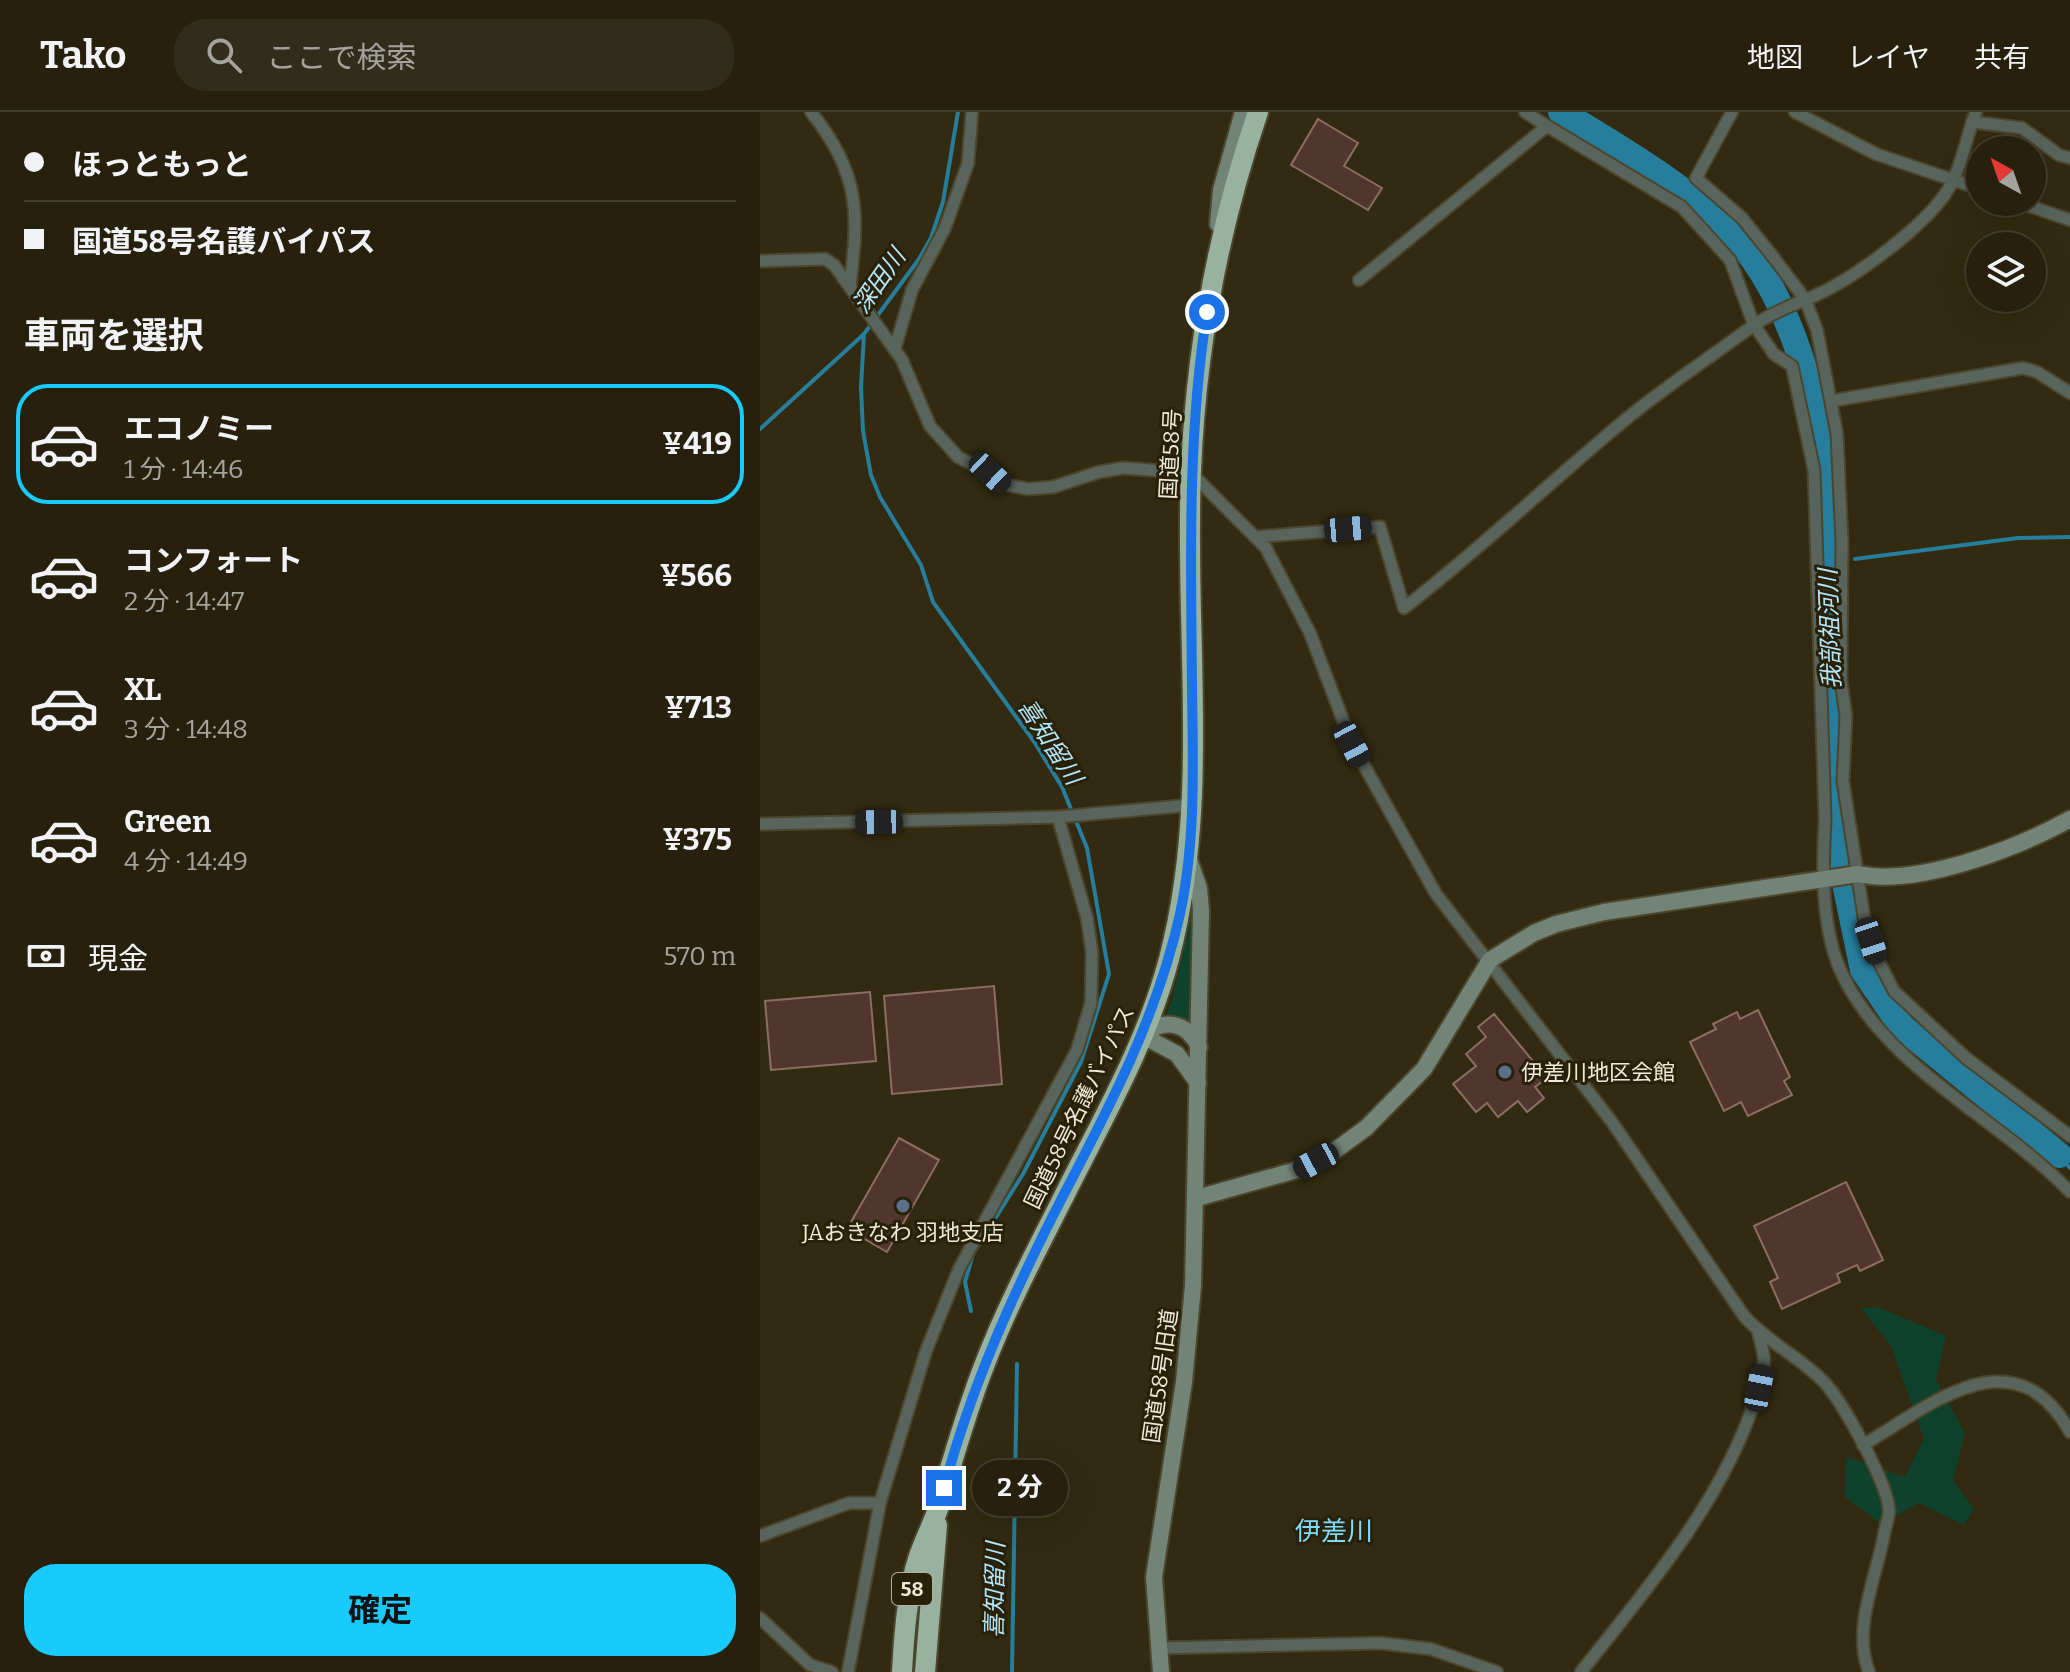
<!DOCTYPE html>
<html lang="ja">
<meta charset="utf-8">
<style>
body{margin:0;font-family:Bitter,"Noto Sans JP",serif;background:#322d1b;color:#f1f3f6;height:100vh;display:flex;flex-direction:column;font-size:30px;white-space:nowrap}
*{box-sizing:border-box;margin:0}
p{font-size:26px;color:#a4a39d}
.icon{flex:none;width:44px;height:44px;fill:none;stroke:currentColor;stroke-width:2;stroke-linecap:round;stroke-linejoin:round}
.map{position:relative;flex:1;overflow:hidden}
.details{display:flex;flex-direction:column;background:#26200d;width:760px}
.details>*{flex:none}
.hud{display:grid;align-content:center;height:176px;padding:0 24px;background:#26200d}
.needle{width:52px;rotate:320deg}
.controls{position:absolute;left:1206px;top:24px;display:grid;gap:16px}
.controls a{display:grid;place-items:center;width:80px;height:80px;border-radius:50%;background:#26200d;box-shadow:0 8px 32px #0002,0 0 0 2px #423e2e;font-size:40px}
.end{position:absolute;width:36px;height:36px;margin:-18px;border:10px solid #1a73e8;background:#fff;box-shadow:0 0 0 4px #fff}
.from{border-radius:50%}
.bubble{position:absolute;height:56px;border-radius:28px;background:#26200d;box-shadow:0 8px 32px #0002,0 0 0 2px #423e2e;font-size:26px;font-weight:700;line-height:56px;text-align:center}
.car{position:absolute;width:24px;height:48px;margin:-24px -12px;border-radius:10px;box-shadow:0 0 6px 2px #0007;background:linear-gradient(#222 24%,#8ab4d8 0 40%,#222 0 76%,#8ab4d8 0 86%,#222 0)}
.hud b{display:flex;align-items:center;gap:28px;height:76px;font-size:30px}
.hud b+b{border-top:2px solid #423e2e}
.hud i{width:20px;height:20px;background:#f1f3f6}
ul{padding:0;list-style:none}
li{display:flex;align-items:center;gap:24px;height:120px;margin:0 16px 12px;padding:0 8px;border:4px solid transparent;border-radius:32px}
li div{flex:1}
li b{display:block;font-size:30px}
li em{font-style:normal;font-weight:700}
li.active{border-color:#19cafc}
li>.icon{width:72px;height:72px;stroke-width:1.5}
h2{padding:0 24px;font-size:36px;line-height:96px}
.pay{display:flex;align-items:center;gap:20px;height:88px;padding:0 24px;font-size:30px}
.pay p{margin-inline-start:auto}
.primary-button{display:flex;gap:16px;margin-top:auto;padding:16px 24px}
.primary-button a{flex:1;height:92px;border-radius:32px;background:#19cafc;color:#111;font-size:32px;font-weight:700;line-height:92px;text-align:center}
header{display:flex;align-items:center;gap:48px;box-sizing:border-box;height:112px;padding:0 40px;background:#26200d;border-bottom:2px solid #423e2e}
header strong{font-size:38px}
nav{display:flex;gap:44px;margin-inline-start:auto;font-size:28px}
.search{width:560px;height:72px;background:#322d1b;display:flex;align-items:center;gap:20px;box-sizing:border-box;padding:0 28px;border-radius:32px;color:#a4a39d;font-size:30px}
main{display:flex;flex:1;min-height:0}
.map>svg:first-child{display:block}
.green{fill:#0e422d}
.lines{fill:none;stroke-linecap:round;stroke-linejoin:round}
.stream{stroke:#267d9c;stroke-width:4}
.river{stroke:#267d9c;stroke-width:26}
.building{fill:#51362e;stroke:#8b6d64;stroke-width:2}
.street-casing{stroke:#4c462d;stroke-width:15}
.secondary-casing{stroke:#4c462d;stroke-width:20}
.highway-casing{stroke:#4c462d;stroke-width:24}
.street{stroke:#59645c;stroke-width:11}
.secondary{stroke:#728477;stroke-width:16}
.highway{stroke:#97b29e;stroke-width:20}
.route{stroke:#1a73e8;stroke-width:10}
.service-dot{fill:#5c6f8a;stroke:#282107;stroke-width:3}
.labels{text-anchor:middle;stroke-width:6;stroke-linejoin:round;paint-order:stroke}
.shield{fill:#282107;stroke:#b3ae9b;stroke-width:2}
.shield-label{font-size:20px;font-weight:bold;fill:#eeeada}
.street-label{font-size:22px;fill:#eeeada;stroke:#282107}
.poi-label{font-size:22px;fill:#eeeada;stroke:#282107;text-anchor:start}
.water-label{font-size:24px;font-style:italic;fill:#b3e4f9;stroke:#282107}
.quarter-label{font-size:26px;fill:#7fdafd;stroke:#282107}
</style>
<header>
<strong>Tako</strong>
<div class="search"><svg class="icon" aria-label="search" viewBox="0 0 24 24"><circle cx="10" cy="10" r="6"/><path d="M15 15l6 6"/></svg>ここで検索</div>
<nav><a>地図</a><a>レイヤ</a><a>共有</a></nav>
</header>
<main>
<section class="details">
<div class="hud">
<b><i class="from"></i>ほっともっと</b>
<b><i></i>国道58号名護バイパス</b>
</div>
<h2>車両を選択</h2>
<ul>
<li class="active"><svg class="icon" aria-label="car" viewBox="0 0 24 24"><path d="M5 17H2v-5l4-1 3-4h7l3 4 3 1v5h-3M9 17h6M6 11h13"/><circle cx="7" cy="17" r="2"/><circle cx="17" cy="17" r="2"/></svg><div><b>エコノミー</b><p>1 分 · 14:46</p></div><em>¥419</em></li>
<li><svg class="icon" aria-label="car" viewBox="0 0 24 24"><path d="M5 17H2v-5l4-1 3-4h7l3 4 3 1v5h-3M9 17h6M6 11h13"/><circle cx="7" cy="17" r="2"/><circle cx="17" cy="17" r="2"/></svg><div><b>コンフォート</b><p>2 分 · 14:47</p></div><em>¥566</em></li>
<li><svg class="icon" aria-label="car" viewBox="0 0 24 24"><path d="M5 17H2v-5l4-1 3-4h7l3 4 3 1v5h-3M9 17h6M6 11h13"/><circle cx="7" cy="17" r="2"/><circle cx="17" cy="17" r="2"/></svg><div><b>XL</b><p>3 分 · 14:48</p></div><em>¥713</em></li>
<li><svg class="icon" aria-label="car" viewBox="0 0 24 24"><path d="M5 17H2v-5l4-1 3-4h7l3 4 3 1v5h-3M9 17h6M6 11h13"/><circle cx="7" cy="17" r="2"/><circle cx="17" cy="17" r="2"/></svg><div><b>Green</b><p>4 分 · 14:49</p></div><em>¥375</em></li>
</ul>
<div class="pay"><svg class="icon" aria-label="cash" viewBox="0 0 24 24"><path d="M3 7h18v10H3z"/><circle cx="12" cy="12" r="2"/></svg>現金<p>570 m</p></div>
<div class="primary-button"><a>確定</a></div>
</section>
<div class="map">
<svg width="1310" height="1560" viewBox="0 0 1310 1560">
<rect width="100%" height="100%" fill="#322b11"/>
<g class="green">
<path d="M432,801L435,802L436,918L423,906L406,904L413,884Z"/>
<path d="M1118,1195L1186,1224L1176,1268L1205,1321L1193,1368L1214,1397L1204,1413L1159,1391L1121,1412L1085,1385L1086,1345L1145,1365L1164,1327L1131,1234L1101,1196Z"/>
</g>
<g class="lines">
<g class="stream">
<path d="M104,222L101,275L103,319L111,363L120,385L161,453L173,490L275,631L302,675L327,736L349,862L321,950L263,1062L213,1142L205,1170L211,1199"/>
<path d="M0,317L104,222L159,147L171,126L183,90L198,0"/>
<path d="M1095,447L1258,426L1310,425"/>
<path d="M1068,452H1070"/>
<path d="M1299,1043L1310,1056"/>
<path d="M252,1560L257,1252"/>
</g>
<path class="river" d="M801,0C863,38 948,86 991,144C1033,202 1052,276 1065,345L1075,688L1082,757L1103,858L1142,915L1299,1043"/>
</g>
<g class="building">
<path d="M558,7L598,31L584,54L622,76L608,98L531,53Z"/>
<path d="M234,874L242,972L132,982L124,884Z"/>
<path d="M110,880L116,949L11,958L5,889Z"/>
<path d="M998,898L1030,965L1024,969L1032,983L988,1004L981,990L964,999L930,930L956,917L953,912L977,900L980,907Z"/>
<path d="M734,902L787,966L775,975L784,986L767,1000L758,989L738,1005L727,991L716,1000L693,972L716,954L706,942L726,925L718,915Z"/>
<path d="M139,1026L179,1048L127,1140L87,1117Z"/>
<path d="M1086,1070L1123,1148L1100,1159L1097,1153L1077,1162L1080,1170L1022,1197L1010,1170L1018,1166L994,1114Z"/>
</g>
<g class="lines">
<defs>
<g id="street">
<path d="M51,0C100,61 99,100 90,174"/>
<path d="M972,0L936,66L982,106L1014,146L1045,187L1057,218L1077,322L1082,429L1081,569L1086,604L1083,669L1105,811L1117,846L1134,879L1206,946L1310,1024"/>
<path d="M1035,0L1116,42L1220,77"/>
<path d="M1212,10L1262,16L1299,43L1310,46"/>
<path d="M787,14L922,95L970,148L994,213L1014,242L1032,254L1054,358L1065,709C1062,758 1061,821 1084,866C1131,959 1240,1007 1310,1080"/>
<path d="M1258,90L1310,108"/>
<path d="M0,149L65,147L74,153L142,248L170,314L198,345L230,361L242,372L268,377L293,375L339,360L363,356L431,361L506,436L550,521L592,632L676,782L852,1010L984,1204C1007,1230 1040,1245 1064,1270C1082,1288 1129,1374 1129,1399C1129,1406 1125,1415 1124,1423C1116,1466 1092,1517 1109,1560"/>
<path d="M599,168L787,14L765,0"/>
<path d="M135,236L152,178L185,116L208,51L212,0"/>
<path d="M1071,289L1263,256L1277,260L1310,281"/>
<path d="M495,425L620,415L644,496C723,435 794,366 871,303C911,271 953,243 994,213C1013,200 1033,193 1054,184C1092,168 1153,122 1180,89C1201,64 1204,30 1216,0"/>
<path d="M0,712L298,705L432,693"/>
<path d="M1103,1333C1171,1293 1254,1220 1310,1320"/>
<path d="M0,1424L89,1391H120"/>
<path d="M0,1506L50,1553L72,1560"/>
<path d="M398,1536L620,1531L671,1537L737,1560"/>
<path d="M88,1560L120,1391L166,1239L199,1157L317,938L331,891L332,841L327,806L298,705"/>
<path d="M821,1560C885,1479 957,1396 992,1297C997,1282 1004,1265 1004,1249C1004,1240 1000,1229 998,1219"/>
</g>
<g id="secondary">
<path d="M458,112L461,78L483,0"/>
<path d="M438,971L417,942L383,924C403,905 427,910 439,935"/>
<path d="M437,1086L540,1057L573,1040L606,1016L664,957L730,848L774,821L796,812L844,800L1098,762C1157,775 1258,736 1310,707"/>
<path d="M401,1560L394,1465L424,1270L433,1174L441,799L439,776L428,744"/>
</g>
<g id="highway">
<path d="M142,1560C144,1523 147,1482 158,1447C164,1429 173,1412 179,1394C193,1347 206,1300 224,1254C245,1199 273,1145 300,1092C340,1011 386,934 409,847C451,687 424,522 431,359C436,236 458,117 498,0"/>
<path d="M165,1560L177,1413"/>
</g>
</defs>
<use href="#street" class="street-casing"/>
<use href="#secondary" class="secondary-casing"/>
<use href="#highway" class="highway-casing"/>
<use href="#street" class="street"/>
<use href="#secondary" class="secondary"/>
<use href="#highway" class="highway"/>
</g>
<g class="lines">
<path class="route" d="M184,1376C211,1275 254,1179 302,1086C350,994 397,905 420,802C436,728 433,651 432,575C431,450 427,325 447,200"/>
</g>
<g class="service-dot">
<circle cx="745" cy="960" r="8"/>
<circle cx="143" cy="1094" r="8"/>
</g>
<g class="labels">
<rect class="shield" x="132" y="1461" width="40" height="32" rx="6"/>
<g class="shield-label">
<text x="152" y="1484">58</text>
</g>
<g class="street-label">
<text transform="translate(410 342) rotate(-87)" y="8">国道58号</text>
<text transform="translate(319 995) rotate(-64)" y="8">国道58号名護バイパス</text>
<text transform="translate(400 1264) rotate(-82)" y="8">国道58号旧道</text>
</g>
<g class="poi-label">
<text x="761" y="968">伊差川地区会館</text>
<text x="143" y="1128" text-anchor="middle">JAおきなわ 羽地支店</text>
</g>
<g class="water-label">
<text transform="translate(119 169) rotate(-55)" y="8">深田川</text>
<text transform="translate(1070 517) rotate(-92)" y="8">我部祖河川</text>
<text transform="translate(290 630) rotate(57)" y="8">喜知留川</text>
<text transform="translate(235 1478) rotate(-89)" y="8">喜知留川</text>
</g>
<g class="quarter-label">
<text x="574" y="1428">伊差川</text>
</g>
</g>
</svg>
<div class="controls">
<a><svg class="needle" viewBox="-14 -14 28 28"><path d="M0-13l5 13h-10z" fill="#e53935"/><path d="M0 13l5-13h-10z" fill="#a4a39d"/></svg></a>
<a><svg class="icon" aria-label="layers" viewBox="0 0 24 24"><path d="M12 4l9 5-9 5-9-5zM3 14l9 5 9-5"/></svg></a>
</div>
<i class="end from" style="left:447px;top:200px"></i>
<i class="end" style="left:184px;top:1376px"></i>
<div class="bubble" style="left:212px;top:1348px;width:96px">2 分</div>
<i class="car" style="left:230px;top:361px;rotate:133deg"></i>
<i class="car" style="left:588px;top:417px;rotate:85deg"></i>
<i class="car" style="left:592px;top:632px;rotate:152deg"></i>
<i class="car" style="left:119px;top:710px;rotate:269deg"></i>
<i class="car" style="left:1111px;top:829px;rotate:162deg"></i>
<i class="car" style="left:556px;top:1049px;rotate:242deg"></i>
<i class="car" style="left:999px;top:1276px;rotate:11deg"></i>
</div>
</main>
